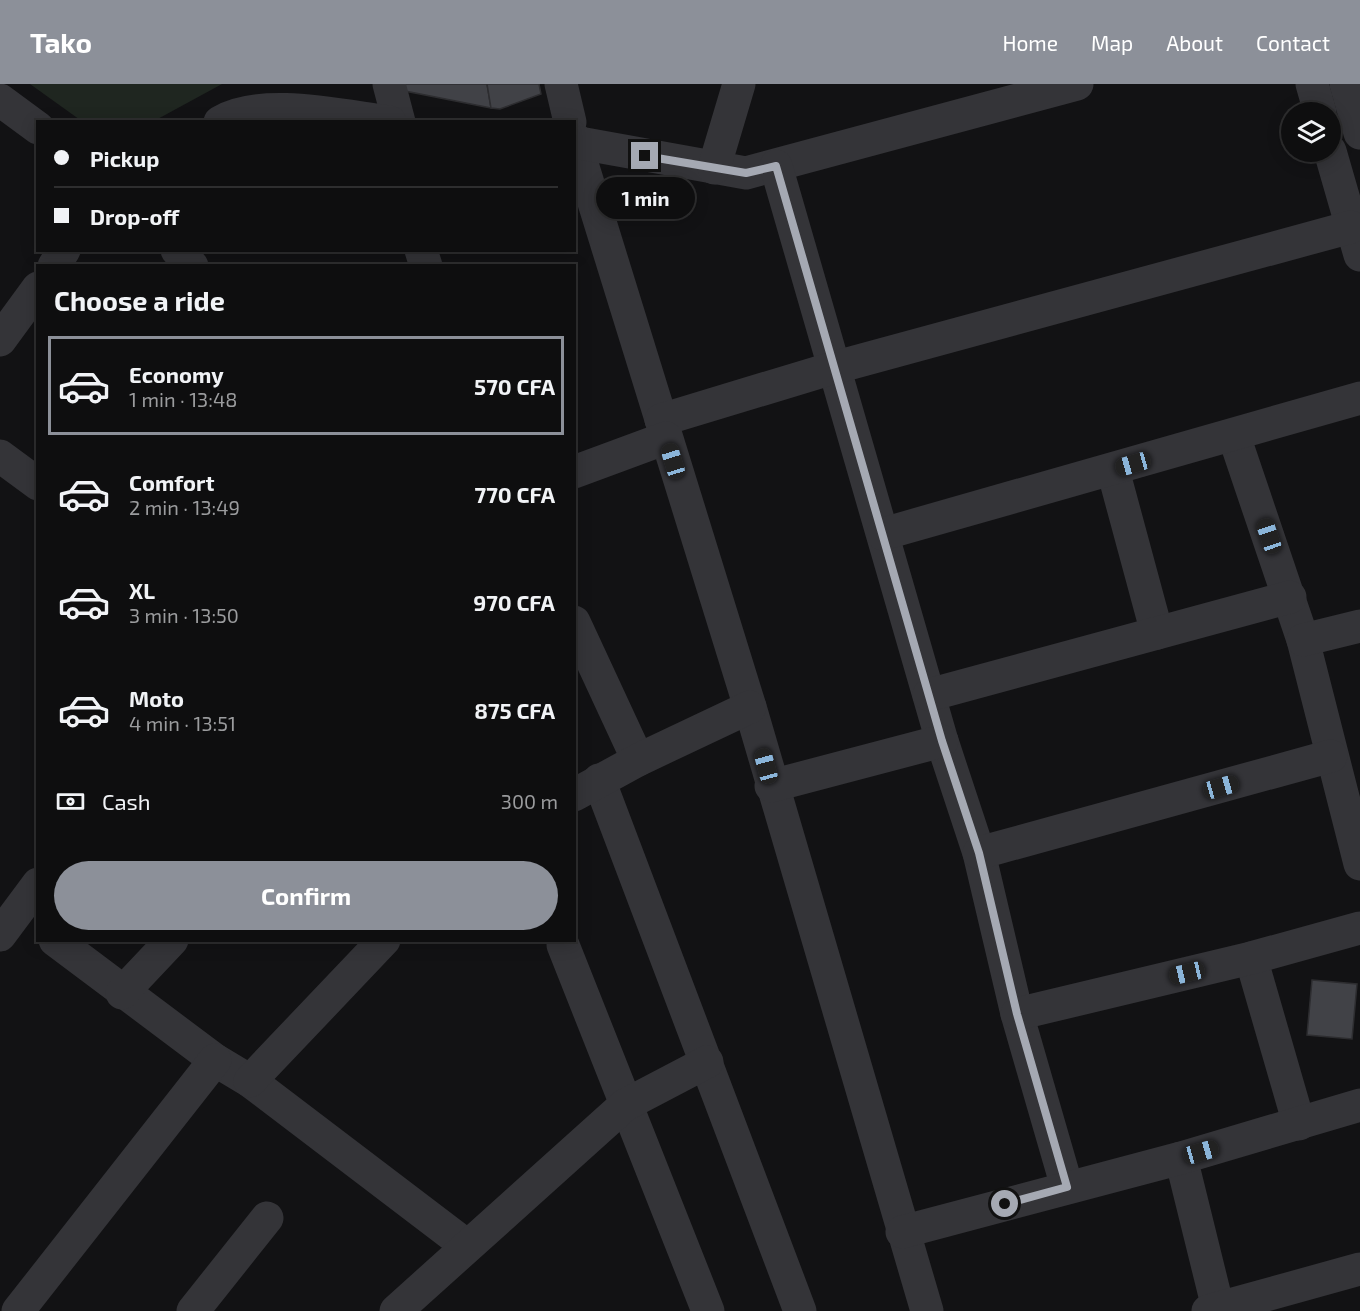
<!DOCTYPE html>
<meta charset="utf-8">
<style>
body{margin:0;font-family:"Exo 2",sans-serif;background:#1c1c1d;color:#f1f3f6;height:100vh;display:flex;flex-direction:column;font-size:22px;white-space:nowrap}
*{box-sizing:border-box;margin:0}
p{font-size:20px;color:#9b9c9e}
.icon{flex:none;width:33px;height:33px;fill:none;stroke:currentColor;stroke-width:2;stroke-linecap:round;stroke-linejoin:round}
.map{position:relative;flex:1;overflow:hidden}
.sheet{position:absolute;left:36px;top:180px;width:540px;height:678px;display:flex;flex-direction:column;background:#0e0e0f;border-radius:0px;box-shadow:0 3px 15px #0003,0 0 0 2px #2e2e2f}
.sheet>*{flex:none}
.banner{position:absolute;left:36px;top:36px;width:540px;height:132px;border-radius:0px;box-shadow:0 3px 15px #0003,0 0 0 2px #2e2e2f;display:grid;align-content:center;height:132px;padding:0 18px;background:#0e0e0f}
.controls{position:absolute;left:1281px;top:18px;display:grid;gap:12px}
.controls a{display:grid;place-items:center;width:60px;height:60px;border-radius:50%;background:#0e0e0f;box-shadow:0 3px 15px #0003,0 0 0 2px #2e2e2f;font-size:30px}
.end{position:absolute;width:27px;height:27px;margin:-14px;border:8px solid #a5a9b3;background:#111;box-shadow:0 0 0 3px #111}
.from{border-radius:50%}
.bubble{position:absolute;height:42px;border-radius:21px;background:#0e0e0f;box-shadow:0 3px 15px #0003,0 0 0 2px #2e2e2f;font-size:20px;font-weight:700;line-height:42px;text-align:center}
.car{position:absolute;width:18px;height:36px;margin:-18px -9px;border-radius:8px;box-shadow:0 0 4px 2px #0007;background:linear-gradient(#222 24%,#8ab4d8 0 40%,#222 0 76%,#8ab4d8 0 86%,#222 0)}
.banner b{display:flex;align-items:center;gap:21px;height:57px;font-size:22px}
.banner b+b{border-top:2px solid #2e2e2f}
.banner i{width:15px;height:15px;background:#f1f3f6}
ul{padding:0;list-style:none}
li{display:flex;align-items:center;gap:18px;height:99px;margin:0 12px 9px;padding:0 6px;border:3px solid transparent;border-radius:0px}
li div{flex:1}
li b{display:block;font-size:22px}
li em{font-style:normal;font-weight:700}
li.current{border-color:#8c9099}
li>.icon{width:54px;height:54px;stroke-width:1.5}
h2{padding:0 18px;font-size:27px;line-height:72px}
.pay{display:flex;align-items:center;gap:15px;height:66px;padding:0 18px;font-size:22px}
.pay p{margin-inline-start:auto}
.primary-button{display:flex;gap:12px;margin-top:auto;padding:12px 18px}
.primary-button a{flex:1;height:69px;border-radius:36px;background:#8c9099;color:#fff;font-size:24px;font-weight:700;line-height:69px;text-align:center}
header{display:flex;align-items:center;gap:36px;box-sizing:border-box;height:84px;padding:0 30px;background:#8c9099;color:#fff}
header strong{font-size:28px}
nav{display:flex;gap:33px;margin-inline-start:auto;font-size:21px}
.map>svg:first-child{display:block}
.green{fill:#1f2620}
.building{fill:#414247;stroke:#2d2d30;stroke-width:1.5}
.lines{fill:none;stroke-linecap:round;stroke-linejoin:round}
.minor{stroke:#343438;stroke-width:33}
.route{stroke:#a5a9b3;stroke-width:8}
</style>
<header>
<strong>Tako</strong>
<nav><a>Home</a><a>Map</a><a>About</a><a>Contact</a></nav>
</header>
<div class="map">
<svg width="1360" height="1227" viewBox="0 0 1360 1227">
<rect width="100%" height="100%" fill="#121214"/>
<path class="green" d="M30,0H222L154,37L83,38Z"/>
<g class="building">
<path d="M403,0H487L491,24L405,7Z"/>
<path d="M487,0H539L541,10L500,25L491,24Z"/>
<path d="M1312,896L1357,900L1352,955L1307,951Z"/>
</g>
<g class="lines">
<g class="minor">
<path d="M389,0L399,38"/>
<path d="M561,0L570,38"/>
<path d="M1312,0L1320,28"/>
<path d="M1346,0L1360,49"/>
<path d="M0,16L38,44"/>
<path d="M220,38C261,13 342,32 390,38"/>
<path d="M574,54L750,623L927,1227"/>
<path d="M574,58L746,89L1077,0"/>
<path d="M1330,67L1360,171"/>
<path d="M776,82L942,657L979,769L1017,930L1067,1103"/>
<path d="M714,84L739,0"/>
<path d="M177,166L192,182"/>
<path d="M421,166L426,182"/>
<path d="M54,182L64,166"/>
<path d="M0,256L38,204"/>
<path d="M661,336L833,284L1351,143"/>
<path d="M1234,352L1303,556L1360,780"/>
<path d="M0,372L38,400"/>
<path d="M1113,386L1157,549"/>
<path d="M574,388L666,354"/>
<path d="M883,450L1360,314"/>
<path d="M574,538L638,676"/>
<path d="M1303,556L1360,542"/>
<path d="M929,611L1290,513"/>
<path d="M599,696L800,1227"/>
<path d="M771,702L942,657"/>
<path d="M574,711L638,676L750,623"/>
<path d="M979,769L1331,672"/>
<path d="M0,851L38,800"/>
<path d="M55,856L215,976L250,997L467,1162"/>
<path d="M563,861L708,1227"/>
<path d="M1251,874L1299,1040"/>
<path d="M122,909L172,856"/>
<path d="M1017,930L1251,874L1360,844"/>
<path d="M250,997L384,856"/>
<path d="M1181,1074L1218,1224"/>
<path d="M902,1148L1181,1074L1360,1021"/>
<path d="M18,1227L215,976"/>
<path d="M193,1227L267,1134"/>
<path d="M396,1227L625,1021L707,978"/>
<path d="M1208,1227L1360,1185"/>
</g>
</g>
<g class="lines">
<path class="route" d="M645,72L746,89L776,82L942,657L979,769L1017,930L1067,1103L1005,1120"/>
</g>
</svg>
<div class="controls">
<a><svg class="icon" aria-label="layers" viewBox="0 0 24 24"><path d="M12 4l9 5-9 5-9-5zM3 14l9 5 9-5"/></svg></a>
</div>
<i class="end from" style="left:1005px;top:1120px"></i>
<i class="end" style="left:645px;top:72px"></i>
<div class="bubble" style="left:596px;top:93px;width:99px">1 min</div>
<i class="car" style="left:673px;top:377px;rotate:343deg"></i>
<i class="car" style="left:1133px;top:380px;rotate:254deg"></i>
<i class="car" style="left:1269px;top:452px;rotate:341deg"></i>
<i class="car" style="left:766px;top:682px;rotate:345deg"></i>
<i class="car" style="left:1221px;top:703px;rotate:74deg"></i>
<i class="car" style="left:1187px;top:889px;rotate:257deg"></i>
<i class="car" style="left:1201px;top:1068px;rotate:74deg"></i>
<div class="banner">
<b><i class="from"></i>Pickup</b>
<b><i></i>Drop-off</b>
</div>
<section class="sheet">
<h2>Choose a ride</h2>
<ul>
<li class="current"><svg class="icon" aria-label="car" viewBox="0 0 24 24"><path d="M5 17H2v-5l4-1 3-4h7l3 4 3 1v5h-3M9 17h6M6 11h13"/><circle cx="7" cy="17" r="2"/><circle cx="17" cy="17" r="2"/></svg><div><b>Economy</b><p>1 min · 13:48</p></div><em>570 CFA</em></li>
<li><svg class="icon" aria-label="car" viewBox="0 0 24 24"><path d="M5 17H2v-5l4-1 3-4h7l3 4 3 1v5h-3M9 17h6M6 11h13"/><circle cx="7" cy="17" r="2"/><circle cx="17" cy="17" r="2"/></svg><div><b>Comfort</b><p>2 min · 13:49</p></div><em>770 CFA</em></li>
<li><svg class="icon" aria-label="car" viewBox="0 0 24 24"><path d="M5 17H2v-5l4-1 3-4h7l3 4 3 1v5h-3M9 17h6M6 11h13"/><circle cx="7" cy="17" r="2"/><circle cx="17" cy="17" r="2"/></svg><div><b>XL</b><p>3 min · 13:50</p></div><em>970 CFA</em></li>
<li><svg class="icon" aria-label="car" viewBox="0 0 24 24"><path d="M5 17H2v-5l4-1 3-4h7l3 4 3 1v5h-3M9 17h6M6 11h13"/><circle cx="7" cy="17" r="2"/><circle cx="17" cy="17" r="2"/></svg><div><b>Moto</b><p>4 min · 13:51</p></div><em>875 CFA</em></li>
</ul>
<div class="pay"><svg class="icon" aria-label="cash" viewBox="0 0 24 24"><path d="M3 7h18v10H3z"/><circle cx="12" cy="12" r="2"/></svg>Cash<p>300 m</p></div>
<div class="primary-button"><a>Confirm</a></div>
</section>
</div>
